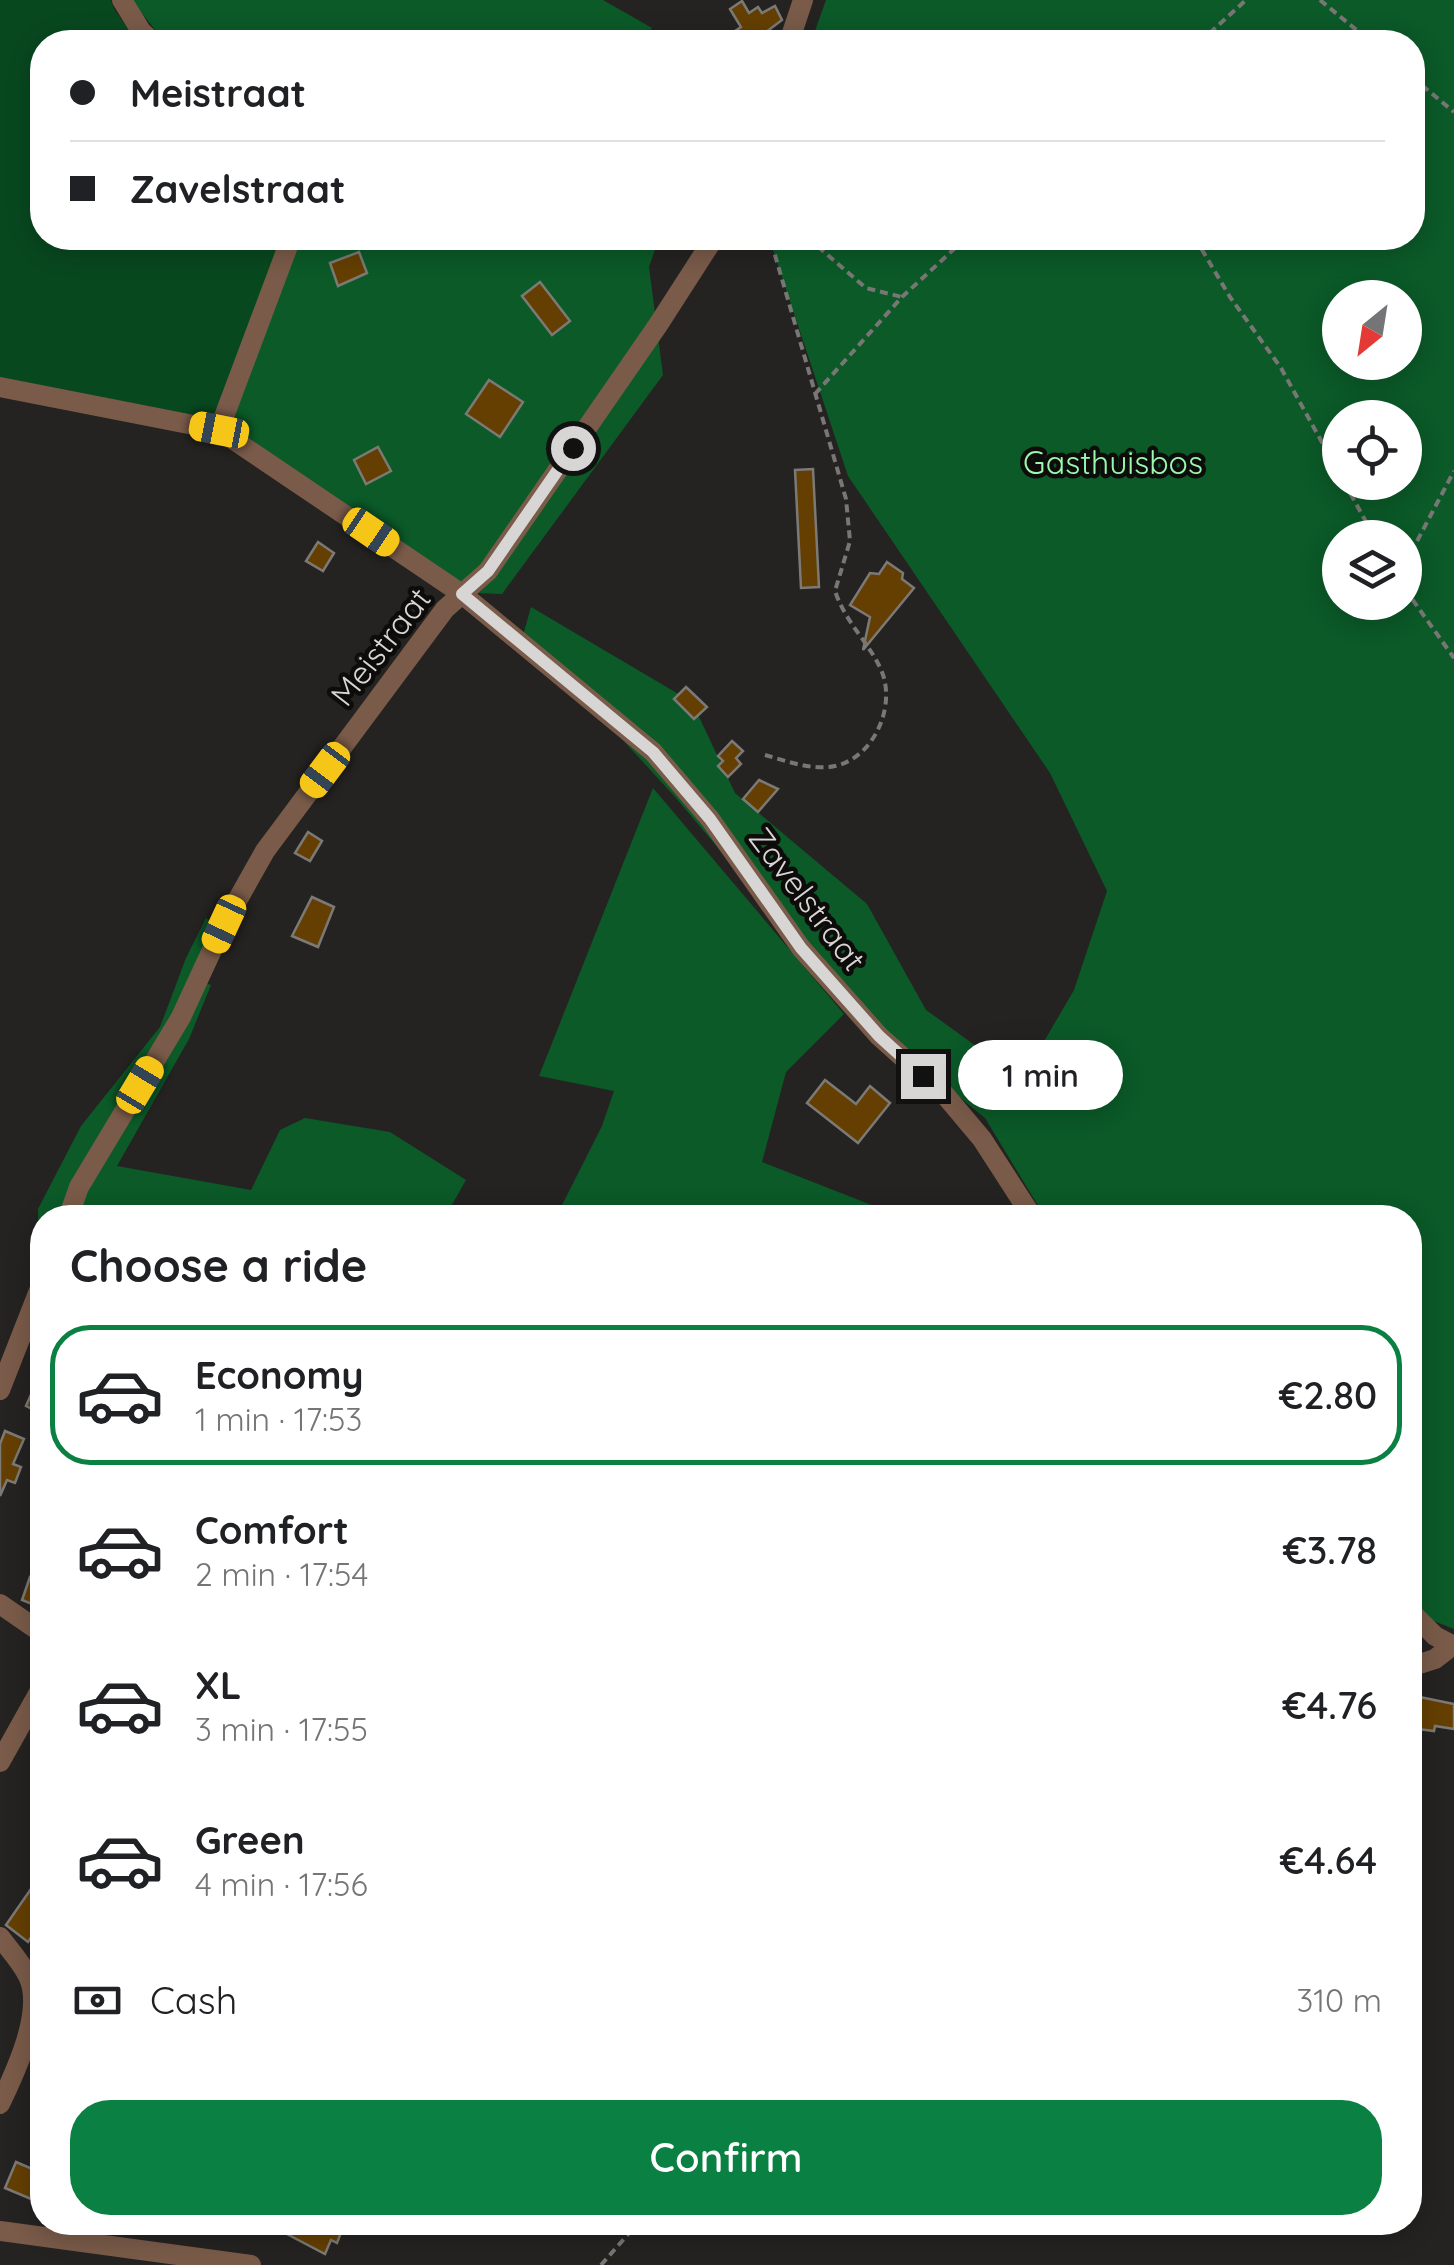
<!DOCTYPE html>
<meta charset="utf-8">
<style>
body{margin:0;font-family:Quicksand,sans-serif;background:#f2f2f2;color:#202124;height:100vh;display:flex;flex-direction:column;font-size:38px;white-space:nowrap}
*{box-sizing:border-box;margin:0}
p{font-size:32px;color:#757577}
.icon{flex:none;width:55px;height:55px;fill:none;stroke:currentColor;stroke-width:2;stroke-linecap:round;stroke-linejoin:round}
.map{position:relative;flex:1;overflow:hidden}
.side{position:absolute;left:30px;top:1205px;width:1392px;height:1030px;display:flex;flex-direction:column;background:#fff;border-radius:40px;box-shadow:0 5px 25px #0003}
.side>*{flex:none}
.hud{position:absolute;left:30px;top:30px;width:1395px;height:220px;border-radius:40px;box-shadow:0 5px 25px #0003;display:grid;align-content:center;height:220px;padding:0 40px;background:#fff}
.needle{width:65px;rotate:210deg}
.fabs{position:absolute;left:1322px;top:280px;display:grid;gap:20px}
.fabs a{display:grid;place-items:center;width:100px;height:100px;border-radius:50%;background:#fff;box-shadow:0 5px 25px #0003;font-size:50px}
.end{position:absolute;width:45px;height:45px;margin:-22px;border:12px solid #d7d6d4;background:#111;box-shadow:0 0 0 5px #111}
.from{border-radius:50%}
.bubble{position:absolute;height:70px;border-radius:35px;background:#fff;box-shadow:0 5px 25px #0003;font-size:32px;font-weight:600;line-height:70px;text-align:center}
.car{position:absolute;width:30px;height:60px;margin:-30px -15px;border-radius:12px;box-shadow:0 0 8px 2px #0007;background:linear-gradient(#f5c518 24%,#345 0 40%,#f5c518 0 76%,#345 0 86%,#f5c518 0)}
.hud b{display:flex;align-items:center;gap:35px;height:95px;font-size:38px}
.hud b+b{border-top:2px solid #e0e0e0}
.hud i{width:25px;height:25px;background:#202124}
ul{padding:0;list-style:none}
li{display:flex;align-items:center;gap:30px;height:140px;margin:0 20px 15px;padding:0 20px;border:5px solid transparent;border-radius:40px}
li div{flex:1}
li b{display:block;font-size:38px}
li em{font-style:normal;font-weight:600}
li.current{border-color:#0b8043}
li>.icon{width:90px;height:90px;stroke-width:1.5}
h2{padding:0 40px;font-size:45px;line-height:120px}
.pay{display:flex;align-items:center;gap:25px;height:110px;padding:0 40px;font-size:38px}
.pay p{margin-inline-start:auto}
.action{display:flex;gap:20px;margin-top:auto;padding:20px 40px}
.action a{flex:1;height:115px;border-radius:40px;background:#0b8043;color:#fff;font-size:40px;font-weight:600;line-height:115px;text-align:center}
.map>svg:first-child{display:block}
.green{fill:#08481f}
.forest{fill:#0b5a28;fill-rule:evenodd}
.building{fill:#653f02;stroke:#7c7a77;stroke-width:2.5}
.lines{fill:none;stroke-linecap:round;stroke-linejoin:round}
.path{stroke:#797775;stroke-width:4;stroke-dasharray:8 5;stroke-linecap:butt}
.service{stroke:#7a5b49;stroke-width:10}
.minor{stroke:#7a5b49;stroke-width:20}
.route{stroke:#d7d6d4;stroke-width:12}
.labels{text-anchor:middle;stroke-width:9;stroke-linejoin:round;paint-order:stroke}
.park-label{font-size:32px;fill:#99f9ae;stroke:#0d0c0b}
.street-label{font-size:32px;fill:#d7d6d4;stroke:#0d0c0b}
</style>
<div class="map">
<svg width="1454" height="2265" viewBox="0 0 1454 2265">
<rect width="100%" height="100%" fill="#252321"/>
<path class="green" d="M0,0H111L114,9L138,42H42V238H283L214,421L0,377Z"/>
<g class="forest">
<path d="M131,0H603L652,28L643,42H165Z"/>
<path d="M826,0H1454V1629L1429,1619L1410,1595V1218L1045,1217L985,1118L888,1039L804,950L676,798L555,666L520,646L531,607L692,702L735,793L867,904L926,1010L1022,1079L1074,990L1107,891L1050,773L848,476L769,238H1412V42H811ZM1340,298H1405V362H1340ZM1340,418H1405V482H1340ZM1340,538H1405V602H1340Z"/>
<path d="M299,238H659L649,267L663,375L502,594L474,593L227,425Z"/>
<path d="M653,788L844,1014L786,1072L762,1162L902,1217H556L602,1126L614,1091L539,1076Z"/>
<path d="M206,918L220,928L194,979L211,985L189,1039L117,1166L251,1190L280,1130L305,1118L390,1132L466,1180L445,1217L42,1218V1269L39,1271L38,1209L81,1126L160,1027L186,958Z"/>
</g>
<g class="building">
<path d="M742,1L749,13L758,7L762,13L775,6L782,20L753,42H718L741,27L730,9Z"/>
<path d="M359,252L367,273L338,286L330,263Z"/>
<path d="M540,282L570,321L552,335L522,296Z"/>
<path d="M489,380L523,402L500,437L466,414Z"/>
<path d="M378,447L391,471L366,484L354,460Z"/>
<path d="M813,469L819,587L801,588L795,470Z"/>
<path d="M318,542L334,553L323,571L306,561Z"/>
<path d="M887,562L903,573L902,579L914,588L863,650L870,617L850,605L870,573L879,574Z"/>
<path d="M686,687L707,707L694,719L674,699Z"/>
<path d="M732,741L743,751L736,758L741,764L728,777L718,766L723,761L718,756Z"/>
<path d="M759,780L778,789L758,812L743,799Z"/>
<path d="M308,832L322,841L310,861L295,853Z"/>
<path d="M312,897L334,907L318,947L292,936Z"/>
<path d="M825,1080L856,1104L870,1086L890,1103L858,1143L807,1103Z"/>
<path d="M42,1370V1414L26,1406Z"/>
<path d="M5,1431L24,1439L13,1464L21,1467L15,1483L7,1480L0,1496V1444Z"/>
<path d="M30,1577L42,1582V1608L22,1600Z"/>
<path d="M1410,1695L1454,1704V1729L1435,1726L1434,1731L1410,1728Z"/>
<path d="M42,1873V1921L28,1942L6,1925Z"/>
<path d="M16,2162L42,2173V2186L36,2201L5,2188Z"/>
<path d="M264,2222H345L337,2243L331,2240L325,2254Z"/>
</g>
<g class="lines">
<g class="path">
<path d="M1320,0L1371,42"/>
<path d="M1200,42L1246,0"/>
<path d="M1412,77L1454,112"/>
<path d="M808,238L866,288L902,297"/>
<path d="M1195,238L1230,297L1281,368L1340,475"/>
<path d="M815,394L902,297L966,238"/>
<path d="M1344,482L1375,538"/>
<path d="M1405,564L1454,471"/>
<path d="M1405,589L1454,658"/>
<path d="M765,755C786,761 813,771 835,766C873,758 896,708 882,672C870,643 846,624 835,591L850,541L846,499L770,238"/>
<path d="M601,2265L639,2222"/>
</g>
<path class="service" d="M23,1334L42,1342"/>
<g class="minor">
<path d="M122,0L141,31L153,42"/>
<path d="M789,42L803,0"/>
<path d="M0,387L219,430L462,594L653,752L710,819L801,948L879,1036L945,1095L982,1139L1033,1218"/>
<path d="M219,430L291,238"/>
<path d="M68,1218L79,1187L181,1017L224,924L265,851L445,609L488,571L658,325L714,238"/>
<path d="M0,1390L42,1283"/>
<path d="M0,1604L42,1633"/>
<path d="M1410,1611L1435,1636L1454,1646"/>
<path d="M1410,1667L1435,1659L1453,1645"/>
<path d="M0,1762L42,1687"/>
<path d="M0,1937C9,1949 21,1962 28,1976C45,2010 15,2073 0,2104"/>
<path d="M0,2231L251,2265"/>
</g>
</g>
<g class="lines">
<path class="route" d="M573,448L488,571L462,594L653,752L710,819L801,948L879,1036L923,1076"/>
</g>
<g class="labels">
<g class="park-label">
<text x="1113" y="474">Gasthuisbos</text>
</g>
<g class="street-label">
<text transform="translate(381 647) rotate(-52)" y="11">Meistraat</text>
<text transform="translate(807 899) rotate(53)" y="11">Zavelstraat</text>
</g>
</g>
</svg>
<div class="fabs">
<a><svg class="needle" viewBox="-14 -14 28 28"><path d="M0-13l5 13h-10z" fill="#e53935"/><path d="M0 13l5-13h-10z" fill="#757577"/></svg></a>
<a><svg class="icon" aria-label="locate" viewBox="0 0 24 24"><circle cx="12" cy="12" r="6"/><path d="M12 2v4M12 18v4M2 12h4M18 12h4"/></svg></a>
<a><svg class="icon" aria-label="layers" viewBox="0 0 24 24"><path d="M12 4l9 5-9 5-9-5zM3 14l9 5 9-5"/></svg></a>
</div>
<i class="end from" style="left:573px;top:448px"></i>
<i class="end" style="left:923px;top:1076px"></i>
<div class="bubble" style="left:958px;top:1040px;width:165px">1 min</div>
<i class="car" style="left:219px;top:430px;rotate:281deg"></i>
<i class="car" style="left:371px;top:532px;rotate:124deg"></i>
<i class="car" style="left:325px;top:770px;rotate:217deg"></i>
<i class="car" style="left:224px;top:924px;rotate:205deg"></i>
<i class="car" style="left:140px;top:1085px;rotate:31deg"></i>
<div class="hud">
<b><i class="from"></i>Meistraat</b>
<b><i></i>Zavelstraat</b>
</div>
<section class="side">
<h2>Choose a ride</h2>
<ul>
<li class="current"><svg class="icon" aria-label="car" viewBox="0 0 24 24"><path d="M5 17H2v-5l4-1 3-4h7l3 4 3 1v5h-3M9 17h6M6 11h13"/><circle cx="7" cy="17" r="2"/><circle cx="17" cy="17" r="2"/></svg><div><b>Economy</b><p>1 min · 17:53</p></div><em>€2.80</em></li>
<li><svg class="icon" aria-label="car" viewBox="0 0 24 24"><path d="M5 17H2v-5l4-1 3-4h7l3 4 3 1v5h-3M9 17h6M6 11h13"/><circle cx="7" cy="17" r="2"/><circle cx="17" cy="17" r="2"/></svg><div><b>Comfort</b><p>2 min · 17:54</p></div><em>€3.78</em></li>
<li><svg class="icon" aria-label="car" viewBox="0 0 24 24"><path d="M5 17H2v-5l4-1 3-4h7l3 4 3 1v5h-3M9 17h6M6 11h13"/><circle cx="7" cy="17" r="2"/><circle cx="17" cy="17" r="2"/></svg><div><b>XL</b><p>3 min · 17:55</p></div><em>€4.76</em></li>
<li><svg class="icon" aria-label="car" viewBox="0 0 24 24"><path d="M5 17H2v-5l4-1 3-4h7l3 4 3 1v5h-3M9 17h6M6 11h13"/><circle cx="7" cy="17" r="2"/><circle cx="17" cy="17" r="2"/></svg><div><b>Green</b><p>4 min · 17:56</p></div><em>€4.64</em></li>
</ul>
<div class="pay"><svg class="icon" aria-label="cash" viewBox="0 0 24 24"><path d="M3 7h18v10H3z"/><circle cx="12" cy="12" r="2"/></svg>Cash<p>310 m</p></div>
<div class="action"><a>Confirm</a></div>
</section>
</div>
